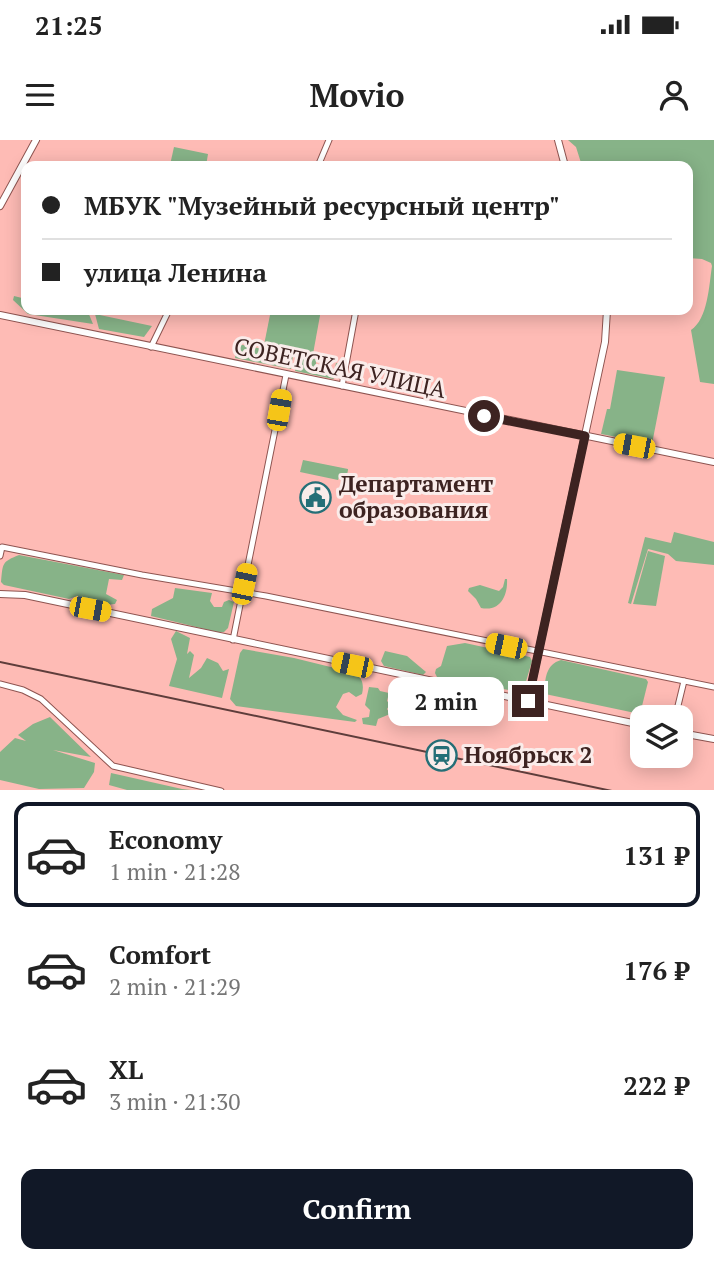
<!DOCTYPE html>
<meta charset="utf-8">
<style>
body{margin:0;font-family:"PT Serif",serif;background:#f6f6f6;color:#222;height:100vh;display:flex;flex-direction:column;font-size:26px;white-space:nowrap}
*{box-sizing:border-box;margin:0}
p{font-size:23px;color:#767676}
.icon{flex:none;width:38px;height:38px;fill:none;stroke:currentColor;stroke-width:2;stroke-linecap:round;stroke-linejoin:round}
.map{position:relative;height:650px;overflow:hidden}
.details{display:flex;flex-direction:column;background:#fff;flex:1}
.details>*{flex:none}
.hud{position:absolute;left:21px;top:21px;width:672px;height:154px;border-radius:14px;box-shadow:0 4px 18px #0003;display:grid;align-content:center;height:154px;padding:0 21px;background:#fff}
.tools{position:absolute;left:630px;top:565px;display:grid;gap:14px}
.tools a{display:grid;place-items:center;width:63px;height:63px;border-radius:14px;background:#fff;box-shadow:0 4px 18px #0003;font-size:35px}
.end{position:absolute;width:32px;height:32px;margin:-16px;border:9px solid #3d2321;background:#fff;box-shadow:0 0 0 4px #fff}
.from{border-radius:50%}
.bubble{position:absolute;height:49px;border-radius:14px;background:#fff;box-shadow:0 4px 18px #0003;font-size:23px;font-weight:700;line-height:49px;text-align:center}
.car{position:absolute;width:21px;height:42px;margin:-21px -10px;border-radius:9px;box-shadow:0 0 5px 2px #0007;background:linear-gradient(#f5c518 24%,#345 0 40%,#f5c518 0 76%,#345 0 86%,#f5c518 0)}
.hud b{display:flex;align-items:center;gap:24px;height:66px;font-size:26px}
.hud b+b{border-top:2px solid #e0e0e0}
.hud i{width:18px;height:18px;background:#222}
ul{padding:12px 0 0;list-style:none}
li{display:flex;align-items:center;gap:21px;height:105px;margin:0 14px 10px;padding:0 7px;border:4px solid transparent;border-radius:14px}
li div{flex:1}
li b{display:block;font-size:26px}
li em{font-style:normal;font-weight:700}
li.current{border-color:#111827}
li>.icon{width:63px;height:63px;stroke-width:1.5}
.cta{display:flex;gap:14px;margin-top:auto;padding:14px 21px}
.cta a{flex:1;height:80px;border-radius:14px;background:#111827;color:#fff;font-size:28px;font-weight:700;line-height:80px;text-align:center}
.status{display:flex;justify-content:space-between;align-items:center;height:49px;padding:0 35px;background:#fff;direction:ltr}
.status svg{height:19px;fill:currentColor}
header{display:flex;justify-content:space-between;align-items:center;height:91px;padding:0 21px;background:#fff;font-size:32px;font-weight:700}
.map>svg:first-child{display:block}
.green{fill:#87b388}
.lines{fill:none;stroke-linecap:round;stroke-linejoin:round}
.minor-casing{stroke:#8e5450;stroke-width:7}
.major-casing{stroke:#8e5450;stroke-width:8}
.minor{stroke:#fff;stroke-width:5}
.major{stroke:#fff;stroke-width:6}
.rail{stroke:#5e3d3b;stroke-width:2}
.route{stroke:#3d2321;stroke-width:9}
.labels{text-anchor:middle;stroke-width:6;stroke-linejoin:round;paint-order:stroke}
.street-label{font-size:23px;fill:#3d2321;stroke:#faecea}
.poi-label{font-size:23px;font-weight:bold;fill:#3d2321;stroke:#faecea;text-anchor:start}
</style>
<div class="status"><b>21:25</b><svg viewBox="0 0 49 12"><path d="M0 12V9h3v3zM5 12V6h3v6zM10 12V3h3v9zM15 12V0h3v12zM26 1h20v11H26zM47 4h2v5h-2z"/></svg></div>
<header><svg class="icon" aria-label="menu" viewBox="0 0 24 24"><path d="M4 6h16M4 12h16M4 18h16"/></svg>Movio<svg class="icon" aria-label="person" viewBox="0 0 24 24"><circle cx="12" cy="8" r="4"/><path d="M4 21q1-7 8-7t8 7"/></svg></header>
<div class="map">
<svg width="714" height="651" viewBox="0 0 714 651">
<rect width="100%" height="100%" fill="#febbb5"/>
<g class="green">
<path d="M568,0H714V244L700,242L691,190C708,179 709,145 712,126L711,123L702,119L688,118V26H582L576,7Z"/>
<path d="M174,7L208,14L206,26L170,25Z"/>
<path d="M14,156L26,159V170L88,172L93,184L28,174L13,160Z"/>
<path d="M271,170H321L313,214L264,205Z"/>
<path d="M95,174L152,186L144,197L99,189Z"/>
<path d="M238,204L293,215L291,229L235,218Z"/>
<path d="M298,216L316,219V229L334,232L336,223L343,225L341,233L333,239L295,231Z"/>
<path d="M617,230L665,237L652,304L601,294L607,269H610Z"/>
<path d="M303,320L348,329V330L347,335H340L338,340L300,332Z"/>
<path d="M674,392L714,402V425L676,421L668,414L648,409L631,464L628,463L645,397L671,403Z"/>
<path d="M648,411L665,416L656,466L633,464Z"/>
<path d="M19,415L124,435L122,440L109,439L106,454L117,460L115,464C104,466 88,461 77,456L69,459L4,445L1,442C3,424 1,422 19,415Z"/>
<path d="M505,439H507C508,456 500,472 481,468L476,459L468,451L469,448L480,445L499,451L503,447Z"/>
<path d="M175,448L212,453L210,461L214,467H222L224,462L229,460L234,462L228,488L224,492H217L151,476L152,469L173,458Z"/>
<path d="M176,491L190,498L187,514L190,511L194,515L189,538L201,528L207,518L218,523L223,531L229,529L222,558L169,546L177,519L171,499Z"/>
<path d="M465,503L530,517L532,521L525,545L514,551L437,537L435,533L436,529L441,526L447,506Z"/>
<path d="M243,509L294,518L355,533C363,538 364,546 362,554L356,557L349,552L343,554L336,567L343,575L357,580L355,582L236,566L230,559L240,513Z"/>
<path d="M385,511L407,516L426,532L423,535L384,526L381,521Z"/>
<path d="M561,520L646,539L648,542L640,574L545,554C544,540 546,524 561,520Z"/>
<path d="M369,547L378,548L380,551L389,553L387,561L390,564L387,569L390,574L378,579L376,586L363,584L362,578L369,577L370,570L365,565Z"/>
<path d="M50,577L91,617L53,610L95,623L94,632L84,648L39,649L0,640V612L15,598L26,601L18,595L33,584Z"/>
<path d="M111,633L182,649L191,650H127L109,645Z"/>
</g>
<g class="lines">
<defs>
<g id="minor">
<path d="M318,26L329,0"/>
<path d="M151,207L169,170"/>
<path d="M342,246L356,170"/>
<path d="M0,416L2,407L142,435L266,456L714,547"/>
<path d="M233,500L286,235"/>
<path d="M0,544L23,550L41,559L113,626L221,651"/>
<path d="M675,578L684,541"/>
</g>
<g id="major">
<path d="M558,0L565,26"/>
<path d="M0,66L36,0"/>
<path d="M0,175L714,322"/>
<path d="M0,454L25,455L642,585"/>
<path d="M528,561L605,202L607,170"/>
<path d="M681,593L714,599"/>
</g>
</defs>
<use href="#minor" class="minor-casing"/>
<use href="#major" class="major-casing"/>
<use href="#minor" class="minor"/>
<use href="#major" class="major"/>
<path class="rail" d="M0,522L612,651"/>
</g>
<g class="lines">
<path class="route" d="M484,276L585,296L528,561"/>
</g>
<defs>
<symbol id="civic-ring" viewBox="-11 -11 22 22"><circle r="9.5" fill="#faecea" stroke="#256f77" stroke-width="1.5"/><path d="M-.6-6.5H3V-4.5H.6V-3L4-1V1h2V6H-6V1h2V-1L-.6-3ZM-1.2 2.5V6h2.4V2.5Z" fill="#256f77"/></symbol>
<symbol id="station-ring" viewBox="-11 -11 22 22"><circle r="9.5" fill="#faecea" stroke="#256f77" stroke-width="1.5"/><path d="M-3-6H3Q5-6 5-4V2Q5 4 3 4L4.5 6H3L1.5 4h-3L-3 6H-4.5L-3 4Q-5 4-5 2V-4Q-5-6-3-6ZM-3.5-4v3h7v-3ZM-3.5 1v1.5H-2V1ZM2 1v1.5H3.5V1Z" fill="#256f77"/></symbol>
</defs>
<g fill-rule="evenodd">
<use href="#civic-ring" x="298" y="340" width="35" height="35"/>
<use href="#station-ring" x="424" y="598" width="35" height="35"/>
</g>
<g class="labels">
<g class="street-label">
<text transform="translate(340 228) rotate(12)" y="8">СОВЕТСКАЯ УЛИЦА</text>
</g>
<g class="poi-label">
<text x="339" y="352">Департамент<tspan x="339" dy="26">образования</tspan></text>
<text x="464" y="623">Ноябрьск 2</text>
</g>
</g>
</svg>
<div class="tools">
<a><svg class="icon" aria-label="layers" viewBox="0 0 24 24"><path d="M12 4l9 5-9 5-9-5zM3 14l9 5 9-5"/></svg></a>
</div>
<i class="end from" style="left:484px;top:276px"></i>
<i class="end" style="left:528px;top:561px"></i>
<div class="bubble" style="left:388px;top:537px;width:116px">2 min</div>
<i class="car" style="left:279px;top:270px;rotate:10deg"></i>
<i class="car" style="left:634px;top:306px;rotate:281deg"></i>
<i class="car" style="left:244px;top:444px;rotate:12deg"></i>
<i class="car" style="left:90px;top:469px;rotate:101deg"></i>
<i class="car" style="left:506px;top:506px;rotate:282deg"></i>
<i class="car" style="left:352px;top:525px;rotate:282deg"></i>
<div class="hud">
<b><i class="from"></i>МБУК &quot;Музейный ресурсный центр&quot;</b>
<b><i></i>улица Ленина</b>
</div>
</div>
<section class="details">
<ul>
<li class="current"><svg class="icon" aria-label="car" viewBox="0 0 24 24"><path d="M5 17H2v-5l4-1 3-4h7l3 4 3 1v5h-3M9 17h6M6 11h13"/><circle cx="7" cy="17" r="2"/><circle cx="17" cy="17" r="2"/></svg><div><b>Economy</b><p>1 min · 21:28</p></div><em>131 ₽</em></li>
<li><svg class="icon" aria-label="car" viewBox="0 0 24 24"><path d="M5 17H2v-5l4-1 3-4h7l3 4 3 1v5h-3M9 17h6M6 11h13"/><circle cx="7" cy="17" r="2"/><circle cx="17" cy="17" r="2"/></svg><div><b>Comfort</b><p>2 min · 21:29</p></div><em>176 ₽</em></li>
<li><svg class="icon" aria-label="car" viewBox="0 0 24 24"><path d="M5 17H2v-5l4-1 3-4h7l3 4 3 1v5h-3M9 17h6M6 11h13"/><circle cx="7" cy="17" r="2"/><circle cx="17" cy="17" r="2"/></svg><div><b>XL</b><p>3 min · 21:30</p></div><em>222 ₽</em></li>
</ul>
<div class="cta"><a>Confirm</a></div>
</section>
